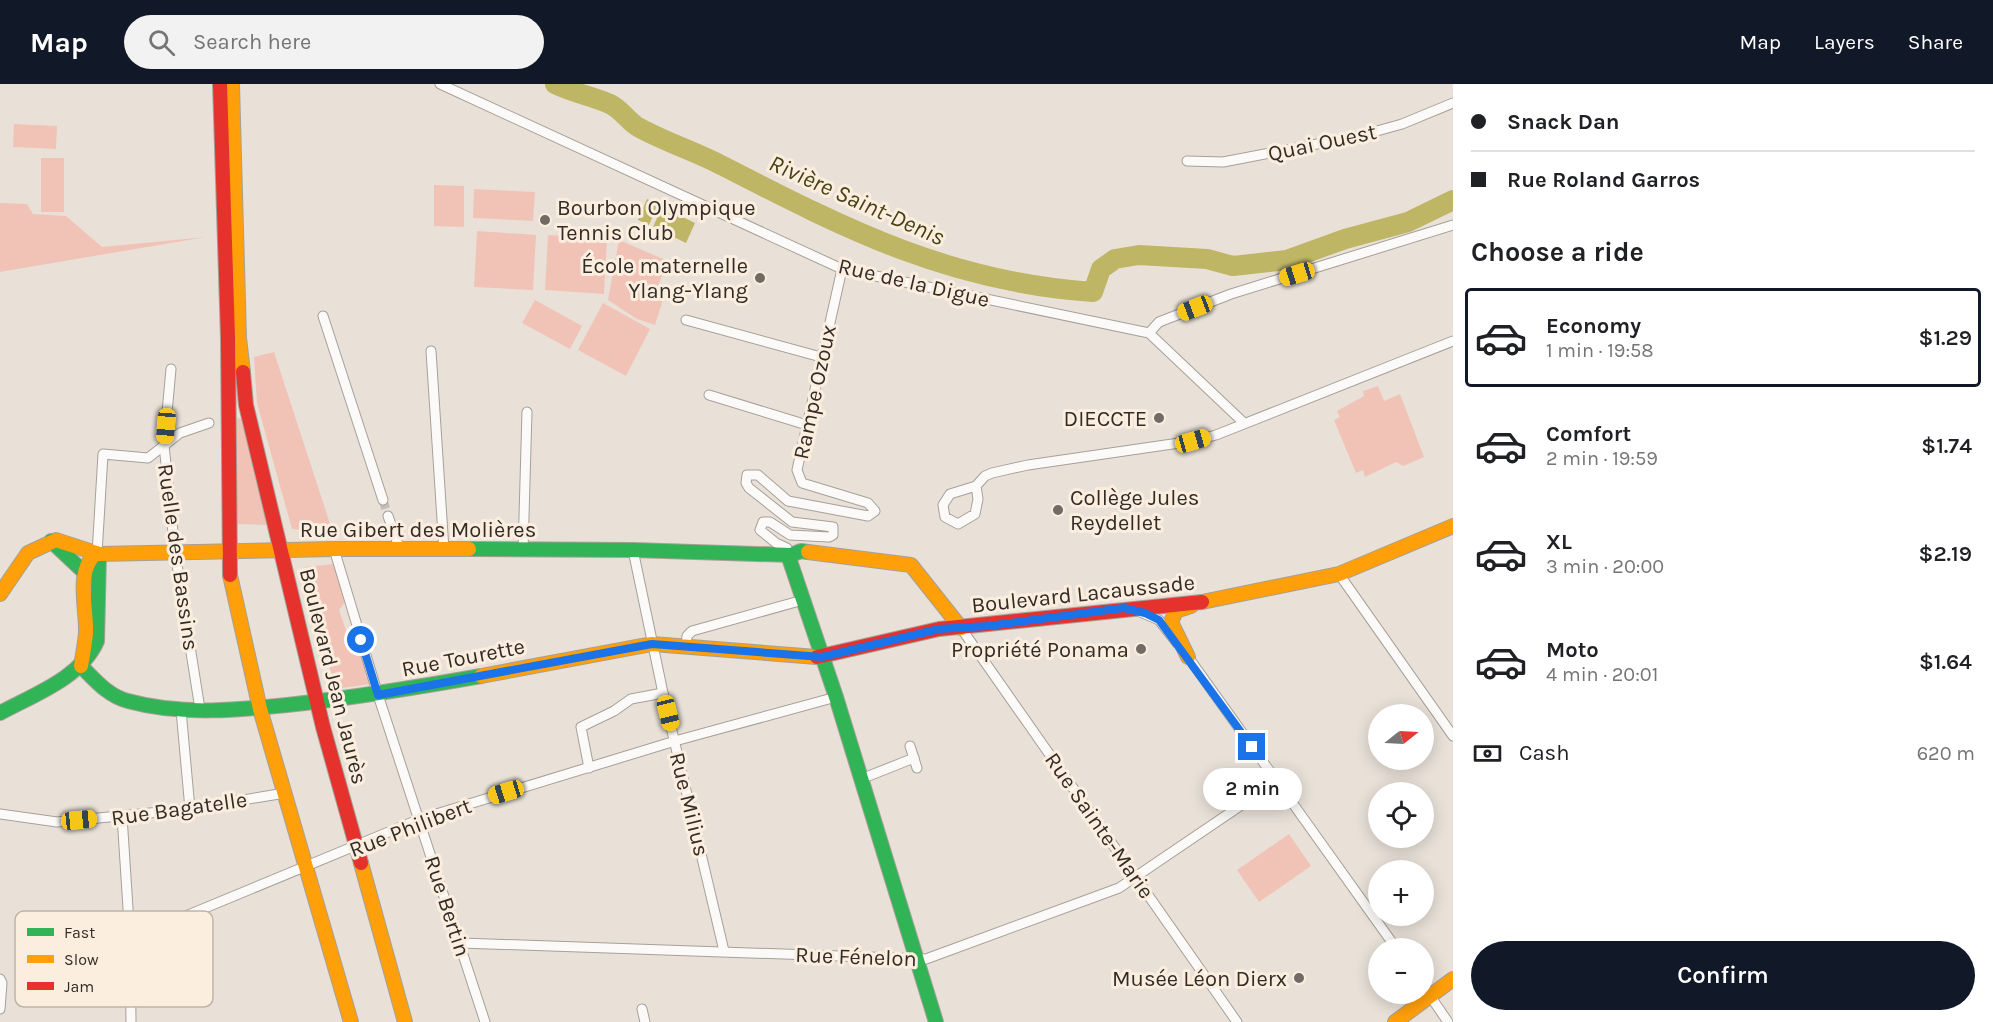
<!DOCTYPE html>
<meta charset="utf-8">
<style>
body{margin:0;font-family:Karla,sans-serif;background:#f2f2f2;color:#202124;height:100vh;display:flex;flex-direction:column;font-size:22px;white-space:nowrap}
*{box-sizing:border-box;margin:0}
p{font-size:20px;color:#757577}
.icon{flex:none;width:33px;height:33px;fill:none;stroke:currentColor;stroke-width:2;stroke-linecap:round;stroke-linejoin:round}
.map{position:relative;flex:1;overflow:hidden}
.details{display:flex;flex-direction:column;background:#fff;width:540px}
.details>*{flex:none}
.top-card{display:grid;align-content:center;height:132px;padding:0 18px;background:#fff}
.needle{width:39px;rotate:72deg}
.tools{position:absolute;left:1368px;top:620px;display:grid;gap:12px}
.tools a{display:grid;place-items:center;width:66px;height:66px;border-radius:50%;background:#fff;box-shadow:0 3px 15px #0003;font-size:30px}
.end{position:absolute;width:27px;height:27px;margin:-14px;border:8px solid #1a73e8;background:#fff;box-shadow:0 0 0 3px #fff}
.from{border-radius:50%}
.bubble{position:absolute;height:42px;border-radius:21px;background:#fff;box-shadow:0 3px 15px #0003;font-size:20px;font-weight:600;line-height:42px;text-align:center}
.car{position:absolute;width:18px;height:36px;margin:-18px -9px;border-radius:8px;box-shadow:0 0 4px 2px #0007;background:linear-gradient(#f5c518 24%,#345 0 40%,#f5c518 0 76%,#345 0 86%,#f5c518 0)}
.top-card b{display:flex;align-items:center;gap:21px;height:57px;font-size:22px}
.top-card b+b{border-top:2px solid #e0e0e0}
.top-card i{width:15px;height:15px;background:#202124}
ul{padding:0;list-style:none}
li{display:flex;align-items:center;gap:18px;height:99px;margin:0 12px 9px;padding:0 6px;border:3px solid transparent;border-radius:6px}
li div{flex:1}
li b{display:block;font-size:22px}
li em{font-style:normal;font-weight:600}
li.active{border-color:#111827}
li>.icon{width:54px;height:54px;stroke-width:1.5}
h2{padding:0 18px;font-size:27px;line-height:72px}
.pay{display:flex;align-items:center;gap:15px;height:66px;padding:0 18px;font-size:22px}
.pay p{margin-inline-start:auto}
.cta{display:flex;gap:12px;margin-top:auto;padding:12px 18px}
.cta a{flex:1;height:69px;border-radius:36px;background:#111827;color:#fff;font-size:24px;font-weight:600;line-height:69px;text-align:center}
header{display:flex;align-items:center;gap:36px;box-sizing:border-box;height:84px;padding:0 30px;background:#111827;color:#fff}
header strong{font-size:28px}
nav{display:flex;gap:33px;margin-inline-start:auto;font-size:21px}
.search{width:420px;height:54px;background:#f2f2f2;display:flex;align-items:center;gap:15px;box-sizing:border-box;padding:0 21px;border-radius:33px;color:#757577;font-size:22px}
main{display:flex;flex:1;min-height:0}
.map>svg:first-child{display:block}
.green{fill:#f1c3b6}
.water{fill:#beb565}
.lines{fill:none;stroke-linecap:round;stroke-linejoin:round}
.river{stroke:#beb565;stroke-width:20}
.street-tunnel{stroke:#c4bdb5;stroke-width:9;stroke-dasharray:9 4.5;stroke-linecap:butt}
.street-casing{stroke:#a6a099;stroke-width:11}
.fast-casing{stroke:#a6a099;stroke-width:16}
.slow-casing{stroke:#a6a099;stroke-width:16}
.jam-casing{stroke:#a6a099;stroke-width:16}
.street{stroke:#fcfaf9;stroke-width:9}
.fast{stroke:#30b455;stroke-width:14}
.slow{stroke:#ff9f0a;stroke-width:14}
.jam{stroke:#e5322d;stroke-width:14}
.route{stroke:#1a73e8;stroke-width:8}
.poi-dot{fill:#726b65;stroke:#fceedf;stroke-width:2}
.labels{text-anchor:middle;stroke-width:6;stroke-linejoin:round;paint-order:stroke}
.street-label{font-size:22px;fill:#322c27;stroke:#fceedf}
.poi-label{font-size:22px;fill:#322c27;stroke:#fceedf;text-anchor:end}
.water-label{font-size:24px;font-style:italic;fill:#464215;stroke:#fceedf}
.key{fill:#fceedf;stroke:#bfb4a8;stroke-width:1.5}
.key-label{font-size:16px;fill:#322c27}
</style>
<header>
<strong>Map</strong>
<div class="search"><svg class="icon" aria-label="search" viewBox="0 0 24 24"><circle cx="10" cy="10" r="6"/><path d="M15 15l6 6"/></svg>Search here</div>
<nav><a>Map</a><a>Layers</a><a>Share</a></nav>
</header>
<main>
<div class="map">
<svg width="1453" height="938" viewBox="0 0 1453 938">
<rect width="100%" height="100%" fill="#e9e1d8"/>
<g class="green">
<path d="M14,40L57,42L56,65L13,63Z"/>
<rect x="41" y="74" width="23" height="54"/>
<path d="M434,101L464,102V143L434,142Z"/>
<path d="M474,105L535,108L533,137L473,134Z"/>
<path d="M0,119L27,120L33,130L66,132L102,163L206,153L0,188Z"/>
<path d="M477,147L536,151L533,206L474,203Z"/>
<path d="M548,151L607,154L604,210L545,206Z"/>
<path d="M619,156L668,177L658,202L666,206L655,241L637,235L608,216Z"/>
<path d="M535,216L582,242L570,265L522,239Z"/>
<path d="M603,219L650,245L626,292L578,266Z"/>
<path d="M274,268L333,449L292,445L257,319L254,273Z"/>
<path d="M1378,302L1384,317L1400,310L1424,373L1403,382L1396,378L1365,393L1363,386L1356,389L1334,336L1340,333L1337,327L1364,312L1363,307Z"/>
<path d="M237,334L242,335L269,441L236,440Z"/>
<path d="M334,480L345,518L339,526L351,561L357,555L370,600L336,605L311,521L305,483Z"/>
<path d="M1289,750L1311,782L1259,818L1237,786Z"/>
</g>
<g class="water">
<path d="M647,115L658,120L649,141L638,136Z"/>
<path d="M662,123L695,139L686,159L653,143Z"/>
</g>
<g class="lines">
<path class="river" d="M555,0C573,9 592,12 610,20C621,25 628,37 638,43C663,57 691,66 717,79C844,144 947,198 1093,208L1101,185L1115,175L1139,171L1207,175L1233,182L1287,176L1345,155L1408,138L1453,116"/>
<path class="street-tunnel" d="M383,416L388,432"/>
<defs>
<g id="street">
<path d="M440,0L842,185L1149,249L1244,339"/>
<path d="M1187,77L1223,78L1359,52L1402,40L1453,19"/>
<path d="M323,232L383,416"/>
<path d="M686,236L821,273"/>
<path d="M1149,249L1159,238L1231,210L1453,141"/>
<path d="M431,267L444,466"/>
<path d="M171,285L164,361L175,468L200,625"/>
<path d="M709,311L807,341"/>
<path d="M976,402L978,415L975,430L958,440L945,433L943,421L950,410L976,402L985,392L992,389L1028,381L1193,357L1216,351L1453,257"/>
<path d="M388,432L400,466"/>
<path d="M334,465L378,611L485,938"/>
<path d="M633,466L663,609L724,867"/>
<path d="M523,467L527,328"/>
<path d="M97,470L103,370L148,374L180,349L209,339"/>
<path d="M788,471L787,464L776,459L760,446L763,438H770L790,451L829,453L833,451V443L792,438L749,404L746,399L747,391H758L788,417L868,432L875,427L868,419L802,399L797,386L842,185"/>
<path d="M1339,490L1453,652"/>
<path d="M1138,527L1159,536L1177,559"/>
<path d="M961,544L1237,938"/>
<path d="M686,562L687,552L692,547L803,516"/>
<path d="M1186,570L1396,864"/>
<path d="M181,626L190,725"/>
<path d="M910,662L917,684"/>
<path d="M589,684L581,643L614,627L631,615L663,609"/>
<path d="M861,695L914,674"/>
<path d="M0,730L57,738L181,726L285,709"/>
<path d="M122,732L130,855L131,938"/>
<path d="M130,855L420,735L675,657L836,613"/>
<path d="M461,859L926,875L1119,804L1277,697"/>
<path d="M0,895L2,899L0,925"/>
<path d="M1424,903L1448,938"/>
<path d="M642,925L645,938"/>
</g>
<g id="fast">
<path d="M51,457L84,488"/>
<path d="M469,465L633,466L791,471L801,467L808,468"/>
<path d="M788,471L836,613L936,938"/>
<path d="M81,582C95,596 108,612 128,617C182,632 240,626 296,620C358,613 419,603 481,592"/>
<path d="M0,629C33,611 81,594 97,557L99,470"/>
</g>
<g id="slow">
<path d="M232,0L239,254L243,288"/>
<path d="M808,468L911,481L961,544"/>
<path d="M230,491L260,625L351,938"/>
<path d="M0,510L28,469L56,456L99,470L334,465H469"/>
<path d="M1202,518L1339,490L1453,442"/>
<path d="M1188,573L1171,538L1176,527L1191,522"/>
<path d="M81,582C83,571 85,560 86,549C87,523 75,488 96,469"/>
<path d="M481,592L652,560L817,573"/>
<path d="M361,779L405,938"/>
<path d="M1395,938L1453,895"/>
</g>
<g id="jam">
<path d="M220,0L228,254L230,491"/>
<path d="M243,288L246,321L323,643L361,779"/>
<path d="M817,573L939,545L1202,518"/>
</g>
</defs>
<use href="#street" class="street-casing"/>
<use href="#fast" class="fast-casing"/>
<use href="#slow" class="slow-casing"/>
<use href="#jam" class="jam-casing"/>
<use href="#street" class="street"/>
<use href="#fast" class="fast"/>
<use href="#slow" class="slow"/>
<use href="#jam" class="jam"/>
</g>
<g class="lines">
<path class="route" d="M361,556L378,611L652,560L822,573L939,545L988,542L1124,524L1145,529L1159,536L1252,663"/>
</g>
<g class="poi-dot">
<circle cx="545" cy="136" r="6"/>
<circle cx="760" cy="194" r="6"/>
<circle cx="1159" cy="334" r="6"/>
<circle cx="1058" cy="426" r="6"/>
<circle cx="1141" cy="565" r="6"/>
<circle cx="1299" cy="894" r="6"/>
</g>
<g class="labels">
<g class="street-label">
<text transform="translate(1322 58) rotate(-12)" y="8">Quai Ouest</text>
<text transform="translate(914 198) rotate(13)" y="8">Rue de la Digue</text>
<text transform="translate(814 308) rotate(-78)" y="8">Rampe Ozoux</text>
<text x="418" y="453">Rue Gibert des Molières</text>
<text transform="translate(179 473) rotate(82)" y="8">Ruelle des Bassins</text>
<text transform="translate(1083 509) rotate(-6)" y="8">Boulevard Lacaussade</text>
<text transform="translate(463 573) rotate(-11)" y="8">Rue Tourette</text>
<text transform="translate(334 592) rotate(76)" y="8">Boulevard Jean Jaurès</text>
<text transform="translate(690 720) rotate(76)" y="8">Rue Milius</text>
<text transform="translate(179 724) rotate(-8)" y="8">Rue Bagatelle</text>
<text transform="translate(1100 741) rotate(55)" y="8">Rue Sainte-Marie</text>
<text transform="translate(410 743) rotate(-21)" y="8">Rue Philibert</text>
<text transform="translate(448 822) rotate(72)" y="8">Rue Bertin</text>
<text transform="translate(856 872) rotate(2)" y="8">Rue Fénelon</text>
</g>
<g class="poi-label">
<text x="557" y="131" text-anchor="start">Bourbon Olympique<tspan x="557" dy="25">Tennis Club</tspan></text>
<text x="748" y="189">École maternelle<tspan x="748" dy="25">Ylang-Ylang</tspan></text>
<text x="1147" y="342">DIECCTE</text>
<text x="1070" y="421" text-anchor="start">Collège Jules<tspan x="1070" dy="25">Reydellet</tspan></text>
<text x="1129" y="573">Propriété Ponama</text>
<text x="1287" y="902">Musée Léon Dierx</text>
</g>
<g class="water-label">
<text transform="translate(857 116) rotate(24)" y="8">Rivière Saint-Denis</text>
</g>
</g>
<rect x="15" y="827" width="198" height="96" rx="9" class="key"/>
<rect x="27" y="844" width="27" height="8" fill="#30b455"/>
<rect x="27" y="871" width="27" height="8" fill="#ff9f0a"/>
<rect x="27" y="898" width="27" height="8" fill="#e5322d"/>
<g class="key-label">
<text x="64" y="854">Fast</text>
<text x="64" y="881">Slow</text>
<text x="64" y="908">Jam</text>
</g>
</svg>
<div class="tools">
<a><svg class="needle" viewBox="-14 -14 28 28"><path d="M0-13l5 13h-10z" fill="#e53935"/><path d="M0 13l5-13h-10z" fill="#757577"/></svg></a>
<a><svg class="icon" aria-label="locate" viewBox="0 0 24 24"><circle cx="12" cy="12" r="6"/><path d="M12 2v4M12 18v4M2 12h4M18 12h4"/></svg></a>
<a>+</a>
<a>−</a>
</div>
<i class="end from" style="left:361px;top:556px"></i>
<i class="end" style="left:1252px;top:663px"></i>
<div class="bubble" style="left:1203px;top:684px;width:99px">2 min</div>
<i class="car" style="left:1297px;top:190px;rotate:253deg"></i>
<i class="car" style="left:1195px;top:224px;rotate:249deg"></i>
<i class="car" style="left:166px;top:342px;rotate:185deg"></i>
<i class="car" style="left:1193px;top:357px;rotate:74deg"></i>
<i class="car" style="left:668px;top:629px;rotate:166deg"></i>
<i class="car" style="left:506px;top:708px;rotate:253deg"></i>
<i class="car" style="left:79px;top:736px;rotate:84deg"></i>
</div>
<section class="details">
<div class="top-card">
<b><i class="from"></i>Snack Dan</b>
<b><i></i>Rue Roland Garros</b>
</div>
<h2>Choose a ride</h2>
<ul>
<li class="active"><svg class="icon" aria-label="car" viewBox="0 0 24 24"><path d="M5 17H2v-5l4-1 3-4h7l3 4 3 1v5h-3M9 17h6M6 11h13"/><circle cx="7" cy="17" r="2"/><circle cx="17" cy="17" r="2"/></svg><div><b>Economy</b><p>1 min · 19:58</p></div><em>$1.29</em></li>
<li><svg class="icon" aria-label="car" viewBox="0 0 24 24"><path d="M5 17H2v-5l4-1 3-4h7l3 4 3 1v5h-3M9 17h6M6 11h13"/><circle cx="7" cy="17" r="2"/><circle cx="17" cy="17" r="2"/></svg><div><b>Comfort</b><p>2 min · 19:59</p></div><em>$1.74</em></li>
<li><svg class="icon" aria-label="car" viewBox="0 0 24 24"><path d="M5 17H2v-5l4-1 3-4h7l3 4 3 1v5h-3M9 17h6M6 11h13"/><circle cx="7" cy="17" r="2"/><circle cx="17" cy="17" r="2"/></svg><div><b>XL</b><p>3 min · 20:00</p></div><em>$2.19</em></li>
<li><svg class="icon" aria-label="car" viewBox="0 0 24 24"><path d="M5 17H2v-5l4-1 3-4h7l3 4 3 1v5h-3M9 17h6M6 11h13"/><circle cx="7" cy="17" r="2"/><circle cx="17" cy="17" r="2"/></svg><div><b>Moto</b><p>4 min · 20:01</p></div><em>$1.64</em></li>
</ul>
<div class="pay"><svg class="icon" aria-label="cash" viewBox="0 0 24 24"><path d="M3 7h18v10H3z"/><circle cx="12" cy="12" r="2"/></svg>Cash<p>620 m</p></div>
<div class="cta"><a>Confirm</a></div>
</section>
</main>
